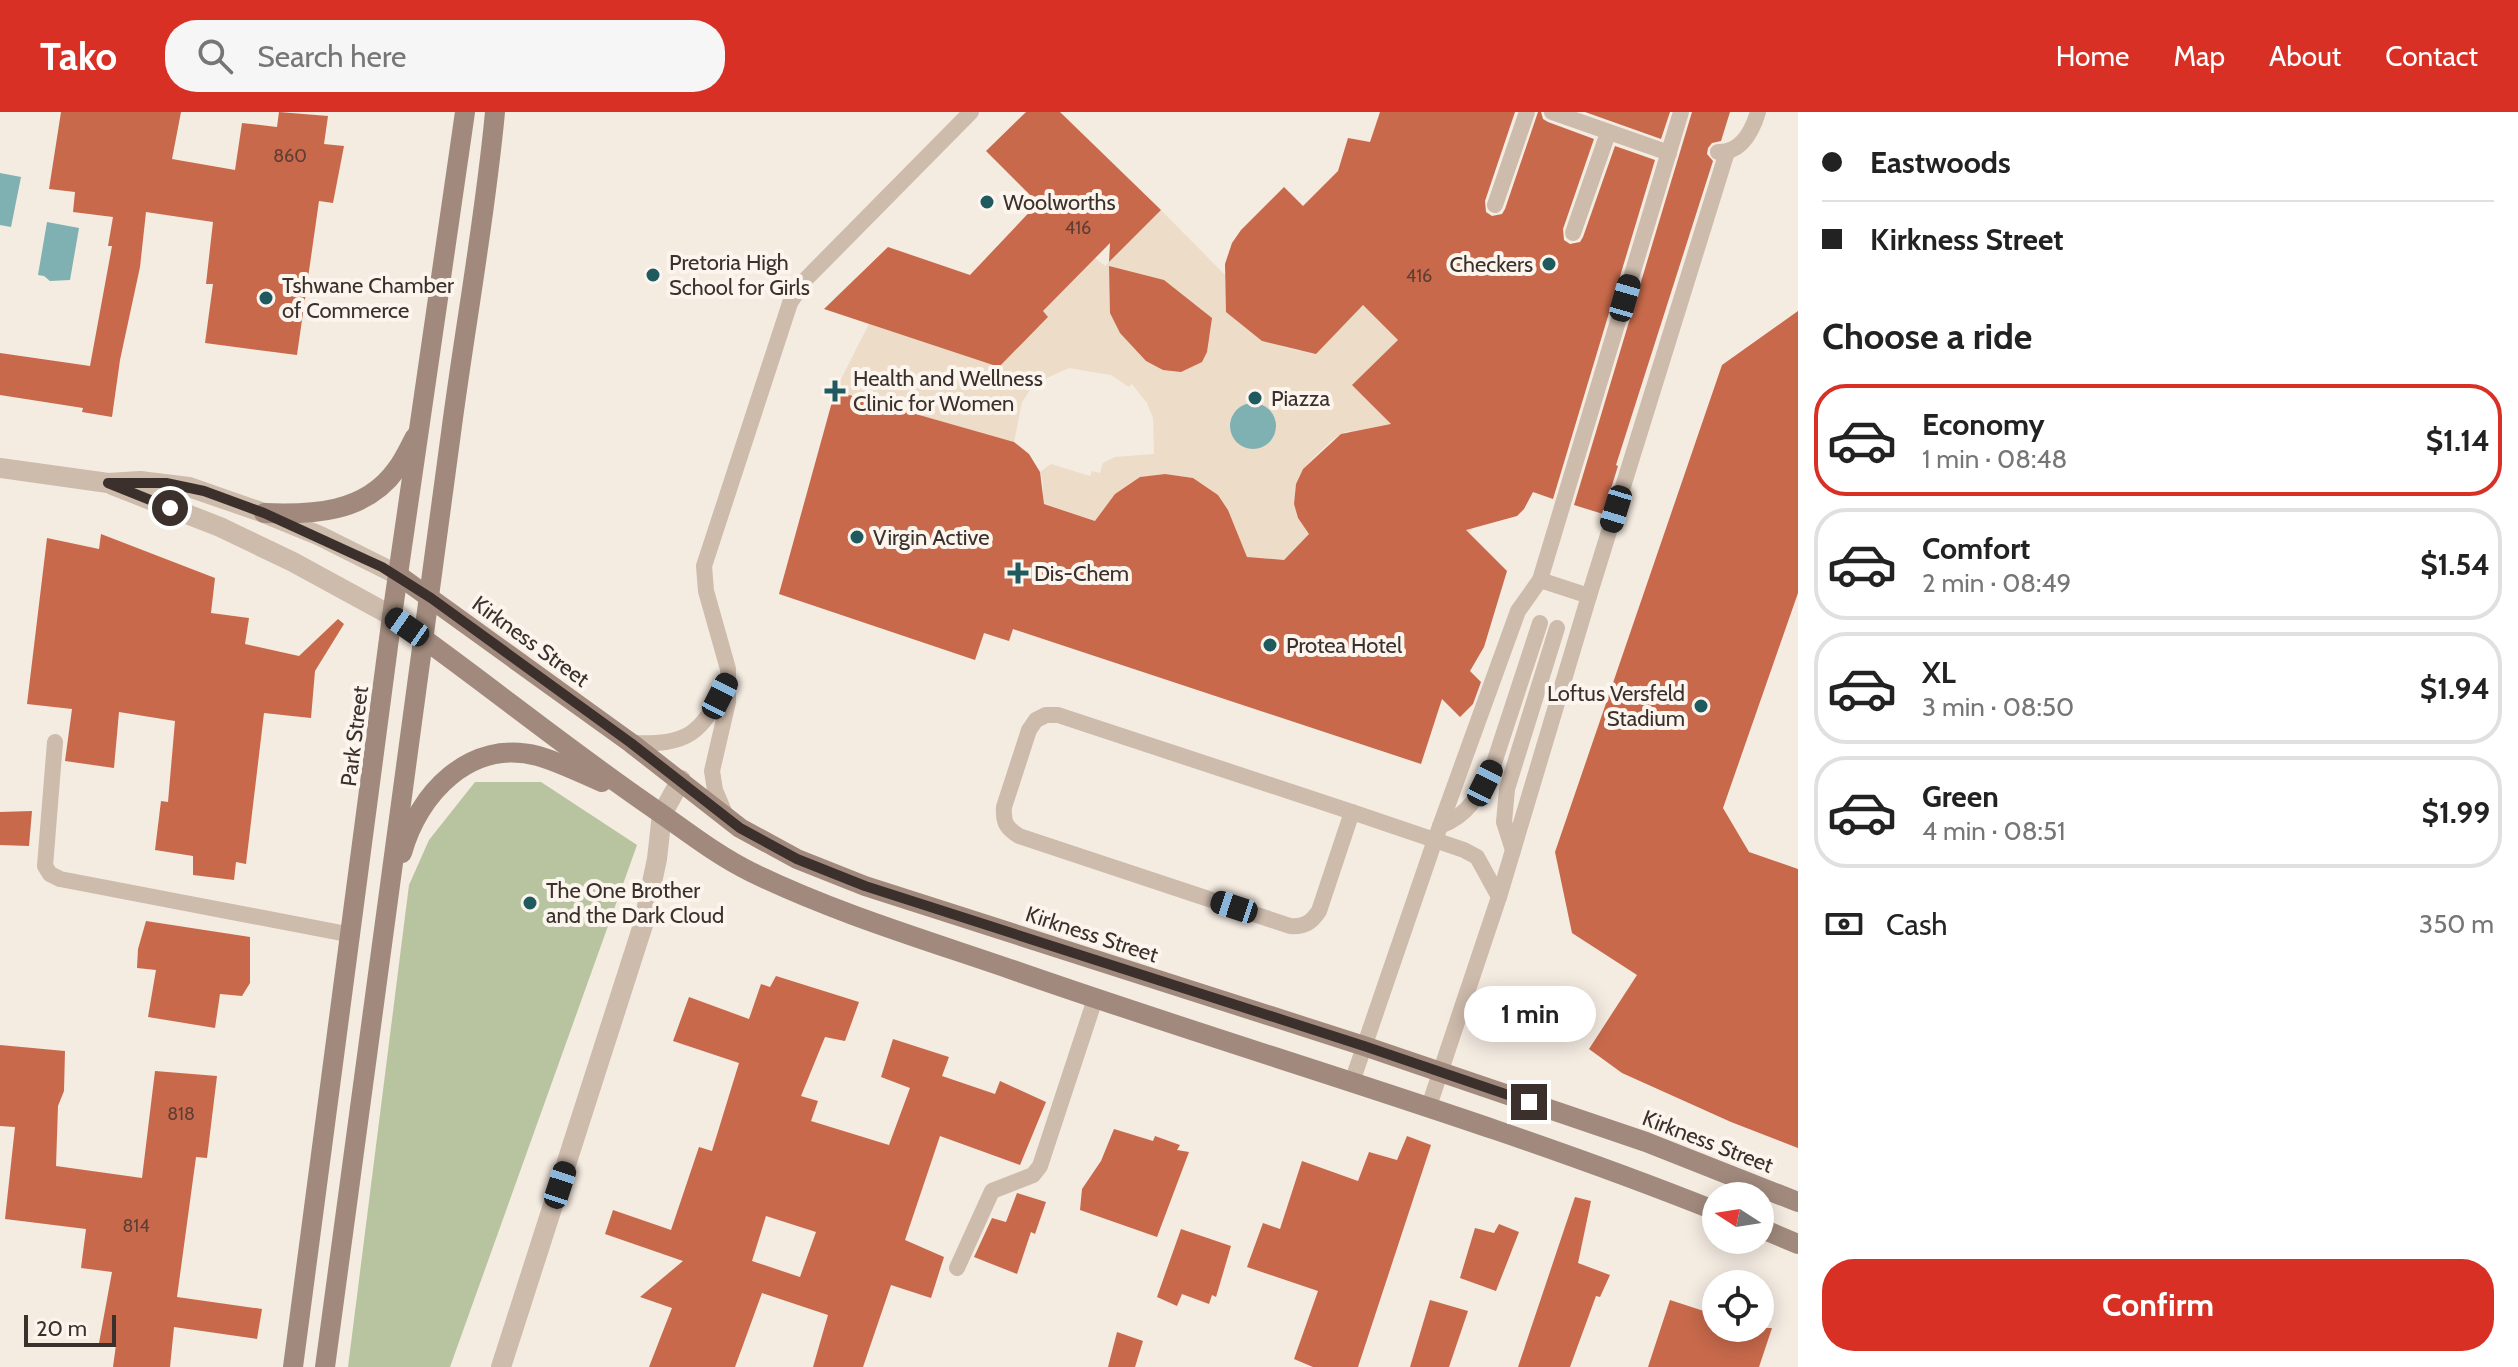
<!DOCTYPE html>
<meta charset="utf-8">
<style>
body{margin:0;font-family:Cabin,sans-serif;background:#f6f6f6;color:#222;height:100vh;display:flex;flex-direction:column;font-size:30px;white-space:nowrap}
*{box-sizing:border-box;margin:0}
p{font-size:26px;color:#767676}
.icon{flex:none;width:44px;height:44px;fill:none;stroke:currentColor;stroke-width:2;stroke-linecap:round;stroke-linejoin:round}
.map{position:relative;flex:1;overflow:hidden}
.side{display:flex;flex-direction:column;background:#fff;width:720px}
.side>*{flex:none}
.top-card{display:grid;align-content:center;height:176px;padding:0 24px;background:#fff}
.needle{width:52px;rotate:282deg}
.fabs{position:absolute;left:1702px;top:1070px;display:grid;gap:16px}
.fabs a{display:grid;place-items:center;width:72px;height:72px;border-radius:50%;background:#fff;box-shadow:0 4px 20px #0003;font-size:40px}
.scale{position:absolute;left:24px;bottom:20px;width:92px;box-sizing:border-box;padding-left:8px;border:4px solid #3b302b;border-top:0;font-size:22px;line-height:28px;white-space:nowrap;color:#3b302b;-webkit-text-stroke:6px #fbf5ee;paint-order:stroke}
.end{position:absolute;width:36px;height:36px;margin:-18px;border:10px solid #3b302b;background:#fff;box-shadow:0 0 0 4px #fff}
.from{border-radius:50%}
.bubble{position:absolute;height:56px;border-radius:28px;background:#fff;box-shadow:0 4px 20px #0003;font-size:26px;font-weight:700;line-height:56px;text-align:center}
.car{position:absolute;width:24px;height:48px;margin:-24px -12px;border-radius:10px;box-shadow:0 0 6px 2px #0007;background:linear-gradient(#222 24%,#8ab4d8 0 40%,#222 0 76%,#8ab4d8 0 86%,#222 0)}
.top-card b{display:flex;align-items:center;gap:28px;height:76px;font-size:30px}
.top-card b+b{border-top:2px solid #e0e0e0}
.top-card i{width:20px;height:20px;background:#222}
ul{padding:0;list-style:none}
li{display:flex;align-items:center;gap:24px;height:112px;margin:0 16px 12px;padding:0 8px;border:4px solid #e0e0e0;border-radius:32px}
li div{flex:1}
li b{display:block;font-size:30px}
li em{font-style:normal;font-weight:700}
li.current{border-color:#d93025}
li>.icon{width:72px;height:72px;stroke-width:1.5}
h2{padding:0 24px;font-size:36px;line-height:96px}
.pay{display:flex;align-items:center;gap:20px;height:88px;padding:0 24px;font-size:30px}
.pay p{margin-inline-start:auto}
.cta{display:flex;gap:16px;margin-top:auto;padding:16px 24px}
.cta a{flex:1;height:92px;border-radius:32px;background:#d93025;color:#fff;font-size:32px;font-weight:700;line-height:92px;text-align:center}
header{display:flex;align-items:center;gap:48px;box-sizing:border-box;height:112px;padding:0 40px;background:#d93025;color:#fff}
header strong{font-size:38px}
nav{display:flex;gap:44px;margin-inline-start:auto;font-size:28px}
.search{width:560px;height:72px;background:#f6f6f6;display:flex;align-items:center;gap:20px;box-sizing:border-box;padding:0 28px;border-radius:32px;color:#767676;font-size:30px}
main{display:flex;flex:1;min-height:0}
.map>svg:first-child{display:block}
.green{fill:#b8c4a0}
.plaza{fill:#ecdcc8}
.water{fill:#7fb0b2}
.building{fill:#c8694b;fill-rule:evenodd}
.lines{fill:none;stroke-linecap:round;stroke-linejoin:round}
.lane{stroke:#cdbbac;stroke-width:16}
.street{stroke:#cdbbac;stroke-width:20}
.secondary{stroke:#a18a7d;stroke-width:20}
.route{stroke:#3b302b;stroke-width:10}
.poi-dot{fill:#1f5a5e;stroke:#fbf5ee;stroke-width:3}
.labels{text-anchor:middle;stroke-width:8;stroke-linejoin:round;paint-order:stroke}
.number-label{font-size:18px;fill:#5e3e33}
.poi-label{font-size:22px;fill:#3b302b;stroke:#fbf5ee;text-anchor:start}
.street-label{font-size:22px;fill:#3b302b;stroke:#fbf5ee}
</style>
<header>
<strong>Tako</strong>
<div class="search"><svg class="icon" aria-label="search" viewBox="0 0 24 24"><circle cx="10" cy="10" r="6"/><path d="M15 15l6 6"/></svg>Search here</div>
<nav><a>Home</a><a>Map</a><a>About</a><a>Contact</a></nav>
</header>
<main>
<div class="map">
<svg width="1798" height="1255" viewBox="0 0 1798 1255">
<rect width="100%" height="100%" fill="#f4ebe1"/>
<path class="green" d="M475,670H541L637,733L450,1255H348L409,773L429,728Z"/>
<path class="plaza" d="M1161,98L1225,163L1228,186L1238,208L1262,229L1299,239L1303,224L1363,193L1398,228L1353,273L1482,406L1469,421L1384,337L1355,331L1350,319L1345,320L1332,328L1312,347L1303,357L1296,372L1294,392L1298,406L1310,421L1282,450L1264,446L1249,451L1228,398L1218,383L1193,366L1165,362L1140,365L1115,382L1098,410L1043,391V371L1040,360L1051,352L1090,364L1092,359L1100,361L1103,351L1115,345L1154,342L1153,306L1147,291L1132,272L1129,275L1111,263L1069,256L1042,268L1030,278L1022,290L1014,330L835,279L869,212L999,255L1048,206L1043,199L1095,146L1105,154Z"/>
<g class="water">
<path d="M0,61L21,65L11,115L0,113Z"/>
<path d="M47,110L79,116L70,168L50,169L44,164L38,163Z"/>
<circle cx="1253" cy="314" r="23"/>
</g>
<g class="building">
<path d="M61,0H181L172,47L235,58L242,11L277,15L279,0L328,4L324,32L344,34L333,91L319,89L297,243L205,231L213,172H206L213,110L146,100L140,155L120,248L112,305L82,300L83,296L0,283V241L90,254L112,134H108L113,105L73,100L75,80L49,77Z"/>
<path d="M1026,0H1060L1161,98L1109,150L1110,131L1043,199L1048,205L999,255L824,197L888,135L970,163L1038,91L986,39Z"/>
<path d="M1380,0H1515L1485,89L1486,100L1492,104L1502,102L1505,97L1538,0H1541L1543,7L1548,10L1594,27L1563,117L1564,128L1570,132L1580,130L1583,125L1615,34L1655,48L1553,387L1533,380L1524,397L1517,404L1466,418L1507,459L1484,535L1470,559L1481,570L1473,592L1460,605L1442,587L1421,652L1013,517L1009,529L984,521L975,548L779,482L835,279L1014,330L1029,342L1040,360L1044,392L1095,409L1115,382L1140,365L1165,362L1193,366L1218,383L1228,398L1247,445L1284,448L1309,422L1298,406L1294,392L1296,372L1303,357L1341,322L1391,312L1352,273L1398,228L1363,193L1316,242L1262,229L1226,200L1225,152L1232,131L1241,118L1284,75L1303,94L1338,59L1348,26L1370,30Z"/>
<path d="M1585,0H1670L1661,27Z"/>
<path d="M1692,0H1730L1721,29L1712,31L1708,36L1707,42L1713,49L1616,353L1618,354L1603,402L1574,393Z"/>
<path d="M1109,154L1164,168L1212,206L1207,240L1202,250L1181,260L1163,258L1146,249L1120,221L1110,201Z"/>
<path d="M1798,199V481L1723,696L1749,740L1798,757V1036L1731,1010L1622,961L1589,937L1637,863L1572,821L1555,740L1722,253Z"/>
<path d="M101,422L215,466L211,501L249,506L245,532L299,544L338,507L344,512L315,559L311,606L264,601L246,752L236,750L234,768L193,763V744L155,738L161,689L168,690L175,609L119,600L114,656L65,649L72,597L27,592L47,426L99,437Z"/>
<path d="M32,699L29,734L0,733V700Z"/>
<path d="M146,809L250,825V871L242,884L220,882L215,916L148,905L156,858L137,856L138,837Z"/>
<path d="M776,864L859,890L845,929L825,925L801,984L818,989L811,1009L889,1033L910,976L881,965L893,927L949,945L942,964L995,982L1000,969L1046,990L1020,1053L940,1024L905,1128L944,1145L931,1186L891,1173L863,1255H813L828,1203L762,1181L735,1255H649L672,1196L640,1185L683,1149L605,1122L613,1098L671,1118L699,1035L712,1039L739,951L673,929L689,885L749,907L761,872L770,875ZM766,1104L816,1120L800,1165L752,1149Z"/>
<path d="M0,933L65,939L64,979L58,994L56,1054L142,1066L155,959L217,964L207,1046L196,1045L177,1185L262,1197L257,1227L174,1215L170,1255H113L116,1233L99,1231L112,1160L81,1156L86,1117L5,1107L15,1015L0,1014Z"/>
<path d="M1114,1017L1153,1029L1155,1024L1180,1033L1177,1038L1189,1040L1157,1125L1080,1098L1082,1077L1101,1049Z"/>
<path d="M1407,1024L1431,1033L1358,1255H1313L1294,1247L1318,1179L1247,1155L1263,1111L1280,1117L1302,1049L1358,1069L1369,1040L1397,1048Z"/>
<path d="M1017,1081L1046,1090L1035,1122L1031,1120L1017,1162L974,1145L992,1106L1006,1110Z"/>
<path d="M1575,1085L1591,1089L1578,1151L1610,1163L1600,1185L1596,1184L1570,1255H1518Z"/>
<path d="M1499,1112L1519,1120L1496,1179L1460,1166L1475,1116L1494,1121Z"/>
<path d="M1181,1117L1231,1134L1216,1185L1212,1183L1209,1192L1182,1182L1177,1194L1157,1185Z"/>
<path d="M1430,1188L1468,1199L1449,1255H1410Z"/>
<path d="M1670,1188L1716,1203V1216H1772L1759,1255H1648Z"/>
<path d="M1117,1220L1143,1229L1135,1255H1108Z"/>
</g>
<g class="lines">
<g class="lane">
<path d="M1552,0L1669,41"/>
<path d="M1718,40C1741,41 1752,20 1758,0"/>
<path d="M1495,93L1527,0"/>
<path d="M1573,121L1608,21"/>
<path d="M1540,468L1589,484"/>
<path d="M1046,603H1058L1352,700L1319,799C1311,811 1304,815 1290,814L1019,724C1006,716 1003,710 1004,695L1029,618L1036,608Z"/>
<path d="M55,630L45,754L50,762L60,767L352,823"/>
<path d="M631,631C689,633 700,623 726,572"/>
<path d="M1352,700L1464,738L1477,745L1499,785"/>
<path d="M726,704L715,678L712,659L728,590V557L706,479L704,454L790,191L805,168L971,0"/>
<path d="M1440,714C1469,704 1480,681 1493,654L1540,511"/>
<path d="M1513,738L1504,710L1507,677L1557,516"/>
<path d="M1352,970L1435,728L1518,499L1540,468L1681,0"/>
<path d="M1429,994L1499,785L1589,484L1727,40"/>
<path d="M957,1156L992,1079L1033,1063L1040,1054L1095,887"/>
</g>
<g class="street">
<path d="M0,356L108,371L140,369L189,375L264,401L320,424L398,463"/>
<path d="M112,373L220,415L293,450L392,504"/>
<path d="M501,1255L643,813L657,747L662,702L681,668"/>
</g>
<g class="secondary">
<path d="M264,401C312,403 365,401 396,358C404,348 409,336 415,325"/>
<path d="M398,463L631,631L740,716L797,747L865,774L1364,934L1646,1030L1798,1090"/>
<path d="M392,504C480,566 564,635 653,696C685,718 716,743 751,760C835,801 926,828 1013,858C1247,940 1486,1007 1716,1099"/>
<path d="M402,741C418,682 470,626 538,644C559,650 581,661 602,670"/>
<path d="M1760,1116L1798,1132"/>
<path d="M293,1255L392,504L465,0"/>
<path d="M325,1255C366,944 410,633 451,321C465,214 485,108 495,0"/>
</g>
</g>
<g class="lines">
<path class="route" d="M170,396L108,371H166L204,379L264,401L382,455L431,486L631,631L740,716L797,747L865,774L1364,934L1529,990"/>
</g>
<g class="poi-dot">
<circle cx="987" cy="90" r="8"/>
<circle cx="1549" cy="152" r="8"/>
<circle cx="653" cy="163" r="8"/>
<circle cx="266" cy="186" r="8"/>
<path d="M831 267h8v8h8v8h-8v8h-8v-8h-8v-8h8z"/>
<circle cx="1255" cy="286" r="8"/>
<circle cx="857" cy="425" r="8"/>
<path d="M1014 449h8v8h8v8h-8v8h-8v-8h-8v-8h8z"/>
<circle cx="1270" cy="533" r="8"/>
<circle cx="1701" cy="594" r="8"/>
<circle cx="530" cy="791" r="8"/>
</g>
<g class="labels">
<g class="number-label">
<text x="290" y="50">860</text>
<text x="1078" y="122">416</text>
<text x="1419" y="170">416</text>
<text x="181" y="1008">818</text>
<text x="136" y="1120">814</text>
</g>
<g class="poi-label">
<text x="1003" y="98">Woolworths</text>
<text x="669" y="158">Pretoria High<tspan x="669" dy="25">School for Girls</tspan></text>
<text x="1533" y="160" text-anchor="end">Checkers</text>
<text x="282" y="181">Tshwane Chamber<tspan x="282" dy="25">of Commerce</tspan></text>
<text x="853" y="274">Health and Wellness<tspan x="853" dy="25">Clinic for Women</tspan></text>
<text x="1271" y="294">Piazza</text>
<text x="873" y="433">Virgin Active</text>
<text x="1034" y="469">Dis-Chem</text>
<text x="1286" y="541">Protea Hotel</text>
<text x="1685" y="589" text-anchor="end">Loftus Versfeld<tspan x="1685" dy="25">Stadium</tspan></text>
<text x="546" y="786">The One Brother<tspan x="546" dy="25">and the Dark Cloud</tspan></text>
</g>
<g class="street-label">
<text transform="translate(531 529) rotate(36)" y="8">Kirkness Street</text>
<text transform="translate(354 624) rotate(-83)" y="8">Park Street</text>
<text transform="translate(1092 822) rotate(18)" y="8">Kirkness Street</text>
<text transform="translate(1708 1029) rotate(21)" y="8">Kirkness Street</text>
</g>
</g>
</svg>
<div class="fabs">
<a><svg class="needle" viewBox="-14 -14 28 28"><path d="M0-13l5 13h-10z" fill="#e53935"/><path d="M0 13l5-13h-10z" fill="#767676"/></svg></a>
<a><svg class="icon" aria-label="locate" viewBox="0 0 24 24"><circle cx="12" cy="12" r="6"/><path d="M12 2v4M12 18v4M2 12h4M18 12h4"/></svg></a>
</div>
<div class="scale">20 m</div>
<i class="end from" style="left:170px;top:396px"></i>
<i class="end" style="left:1529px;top:990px"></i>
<div class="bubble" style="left:1464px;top:874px;width:132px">1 min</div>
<i class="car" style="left:1625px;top:186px;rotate:16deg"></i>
<i class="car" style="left:1616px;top:397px;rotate:197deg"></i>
<i class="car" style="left:407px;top:515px;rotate:305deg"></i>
<i class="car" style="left:720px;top:584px;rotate:27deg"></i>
<i class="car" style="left:1485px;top:671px;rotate:26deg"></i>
<i class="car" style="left:1234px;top:795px;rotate:288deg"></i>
<i class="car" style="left:560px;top:1073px;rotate:18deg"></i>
</div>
<section class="side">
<div class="top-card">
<b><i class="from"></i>Eastwoods</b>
<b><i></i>Kirkness Street</b>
</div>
<h2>Choose a ride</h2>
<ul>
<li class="current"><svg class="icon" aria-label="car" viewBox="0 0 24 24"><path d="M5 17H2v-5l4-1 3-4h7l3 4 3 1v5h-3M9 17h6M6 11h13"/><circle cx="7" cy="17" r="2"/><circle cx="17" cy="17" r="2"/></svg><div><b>Economy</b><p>1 min · 08:48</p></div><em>$1.14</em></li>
<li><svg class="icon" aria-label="car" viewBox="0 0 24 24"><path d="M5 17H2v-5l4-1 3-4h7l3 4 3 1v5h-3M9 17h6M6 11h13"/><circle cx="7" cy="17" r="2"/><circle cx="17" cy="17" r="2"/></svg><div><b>Comfort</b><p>2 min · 08:49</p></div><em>$1.54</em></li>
<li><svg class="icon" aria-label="car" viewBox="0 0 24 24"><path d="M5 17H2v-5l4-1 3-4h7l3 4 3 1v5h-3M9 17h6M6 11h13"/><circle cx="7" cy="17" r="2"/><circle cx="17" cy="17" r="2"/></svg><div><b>XL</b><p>3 min · 08:50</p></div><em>$1.94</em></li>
<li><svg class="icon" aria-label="car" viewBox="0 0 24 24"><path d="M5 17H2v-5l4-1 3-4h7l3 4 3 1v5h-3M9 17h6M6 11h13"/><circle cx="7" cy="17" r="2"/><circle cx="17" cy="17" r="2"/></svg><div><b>Green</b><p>4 min · 08:51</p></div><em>$1.99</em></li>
</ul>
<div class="pay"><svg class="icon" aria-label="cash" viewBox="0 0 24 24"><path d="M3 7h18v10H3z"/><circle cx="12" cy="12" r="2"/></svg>Cash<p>350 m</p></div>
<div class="cta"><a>Confirm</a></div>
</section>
</main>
